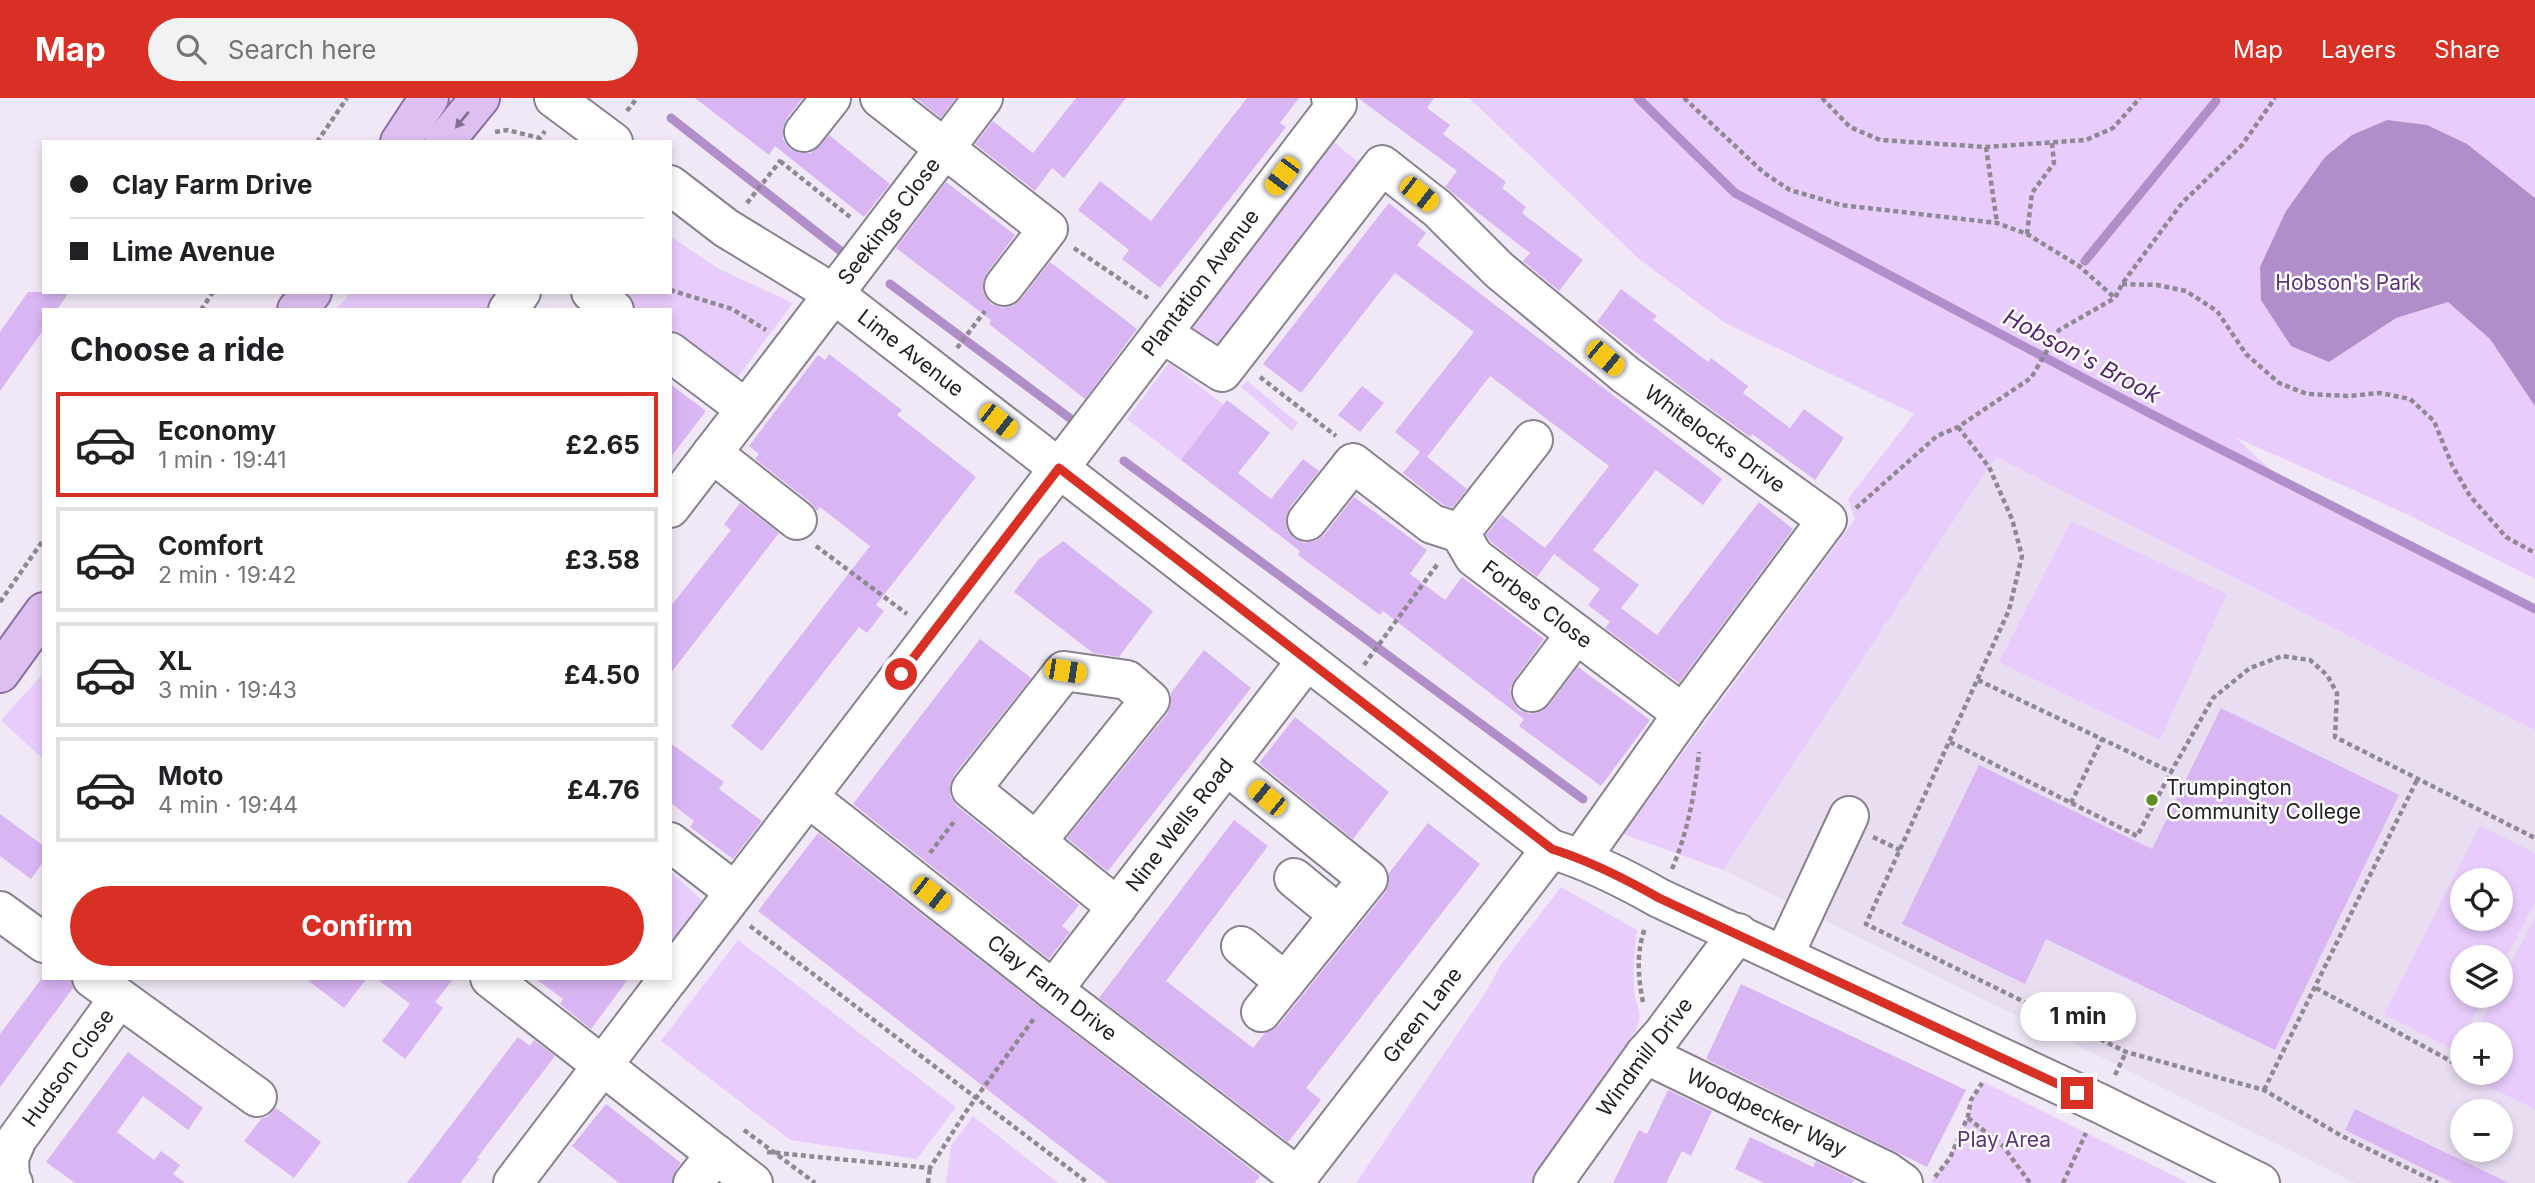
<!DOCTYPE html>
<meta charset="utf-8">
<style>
body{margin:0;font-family:Inter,sans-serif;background:#f2f2f2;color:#202124;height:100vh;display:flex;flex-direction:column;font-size:26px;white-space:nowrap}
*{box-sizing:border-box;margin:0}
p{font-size:23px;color:#757577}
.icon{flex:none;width:38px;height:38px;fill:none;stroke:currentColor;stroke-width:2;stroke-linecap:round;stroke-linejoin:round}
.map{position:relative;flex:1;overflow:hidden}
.side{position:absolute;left:42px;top:210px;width:630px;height:672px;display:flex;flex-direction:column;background:#fff;border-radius:0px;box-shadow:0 4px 10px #0003}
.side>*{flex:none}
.hud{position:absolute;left:42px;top:42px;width:630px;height:154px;border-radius:0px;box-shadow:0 4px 10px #0003;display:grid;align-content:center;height:154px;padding:0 28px;background:#fff}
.buttons{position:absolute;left:2450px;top:770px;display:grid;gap:14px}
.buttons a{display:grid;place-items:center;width:63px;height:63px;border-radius:50%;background:#fff;box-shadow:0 4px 10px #0003;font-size:35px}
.end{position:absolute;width:32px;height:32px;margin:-16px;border:9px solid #d93025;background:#fff;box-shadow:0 0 0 4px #fff}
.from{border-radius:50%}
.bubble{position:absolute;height:49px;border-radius:24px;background:#fff;box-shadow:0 4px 10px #0003;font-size:23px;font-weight:700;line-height:49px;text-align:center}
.car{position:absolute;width:21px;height:42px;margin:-21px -10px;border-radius:9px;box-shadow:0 0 5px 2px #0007;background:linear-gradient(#f5c518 24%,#345 0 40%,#f5c518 0 76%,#345 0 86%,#f5c518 0)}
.hud b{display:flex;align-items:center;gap:24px;height:66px;font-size:26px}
.hud b+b{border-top:2px solid #e0e0e0}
.hud i{width:18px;height:18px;background:#202124}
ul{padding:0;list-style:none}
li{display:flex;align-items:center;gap:21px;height:105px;margin:0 14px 10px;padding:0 14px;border:4px solid #e0e0e0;border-radius:0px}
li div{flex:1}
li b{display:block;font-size:26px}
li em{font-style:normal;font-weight:700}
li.current{border-color:#d93025}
li>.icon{width:63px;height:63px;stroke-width:1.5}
h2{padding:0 28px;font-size:32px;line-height:84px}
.button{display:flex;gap:14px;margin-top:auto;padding:14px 28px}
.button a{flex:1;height:80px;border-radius:42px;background:#d93025;color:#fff;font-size:28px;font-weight:700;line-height:80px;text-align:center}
header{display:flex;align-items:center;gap:42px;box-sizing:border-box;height:98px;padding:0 35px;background:#d93025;color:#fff}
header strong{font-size:33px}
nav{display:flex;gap:38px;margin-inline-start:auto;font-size:24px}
.search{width:490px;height:63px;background:#f2f2f2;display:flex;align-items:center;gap:18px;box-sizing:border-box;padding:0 24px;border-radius:38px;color:#757577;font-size:26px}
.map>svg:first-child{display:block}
.built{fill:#e9ddf2;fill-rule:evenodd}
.green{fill:#e8ccfc;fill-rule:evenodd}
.water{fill:#b18eca}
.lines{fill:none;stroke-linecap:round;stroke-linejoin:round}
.stream{stroke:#b18eca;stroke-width:9}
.building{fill:#dab5f3}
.minor-casing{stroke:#88818e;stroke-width:42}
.major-casing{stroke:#8d6da3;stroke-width:42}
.path{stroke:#8e8892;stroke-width:4.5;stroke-dasharray:5 3.5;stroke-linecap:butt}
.minor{stroke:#fff;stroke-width:38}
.major{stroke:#ddc0f1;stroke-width:38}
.oneway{fill:#80708c}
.route{stroke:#d93025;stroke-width:9}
.poi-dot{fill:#5e8e22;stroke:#fff;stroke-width:2.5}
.labels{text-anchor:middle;stroke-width:5;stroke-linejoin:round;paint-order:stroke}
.street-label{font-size:21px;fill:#232126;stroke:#fff}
.park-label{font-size:21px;fill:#60347c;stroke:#fff}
.poi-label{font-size:21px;fill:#232126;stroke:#fff;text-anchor:start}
.water-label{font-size:23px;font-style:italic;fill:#54276e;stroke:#fff}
</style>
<header>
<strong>Map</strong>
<div class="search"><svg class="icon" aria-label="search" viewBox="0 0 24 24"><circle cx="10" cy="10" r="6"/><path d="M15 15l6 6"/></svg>Search here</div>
<nav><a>Map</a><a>Layers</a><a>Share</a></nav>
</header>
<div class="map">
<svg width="2535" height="1085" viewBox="0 0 2535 1085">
<rect width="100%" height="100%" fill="#f0e8f6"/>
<path class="built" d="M1996,359L2535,632V1085H2355L1723,772ZM2462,782H2501V821H2462ZM2462,859H2501V898H2462ZM2462,936H2501V975H2462ZM2462,1013H2501V1052H2462Z"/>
<g class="green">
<path d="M1469,0H2535V481L2409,417L2235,339L2282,382L2535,515V632L1996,359L1723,772L1623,736L1855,421L1848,401L1914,316L1725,225L1639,161Z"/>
<path d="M1330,41L1363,68L1229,247L1212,252L1192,239V217Z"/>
<path d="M670,138L719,171L793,205L734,284L670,237V212H635L612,194H670Z"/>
<path d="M352,194H500L488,212H335Z"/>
<path d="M1169,265L1224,307L1181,362L1127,321Z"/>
<path d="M1247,283L1298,325L1292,333L1241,289Z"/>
<path d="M2071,423L2227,496L2160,642L1999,564Z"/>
<path d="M44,575V662L1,622Z"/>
<path d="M2480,728L2535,755V804L2501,869V859H2462V898H2485L2465,936H2462V942L2456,953L2384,916ZM2462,782H2501V821H2462Z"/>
<path d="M670,773L704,804L670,848Z"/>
<path d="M1561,789L1637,832C1634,852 1633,871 1634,891C1635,908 1643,912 1637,930L1539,1085H1356L1486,894L1500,868Z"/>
<path d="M2535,819V1011L2455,973L2462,958V975H2501V936H2474L2494,898H2501V885Z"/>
<path d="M738,842L956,1009L917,1061L790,1042L661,943Z"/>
<path d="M1983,984L2188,1085H1930L1950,1060L1968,1018L1971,1002Z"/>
<path d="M973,1018L1058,1085H946L951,1048Z"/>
</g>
<path class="water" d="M2387,22L2427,27L2467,46L2535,100V308L2490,241L2448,204L2396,220L2329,264L2291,248L2261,202L2260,169L2286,113L2325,59L2352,37Z"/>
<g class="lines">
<g class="stream">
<path d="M1638,0L1735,95L2155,318L2535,511"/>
<path d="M671,20L842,154"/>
<path d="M2085,163L2216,3"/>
<path d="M890,186L1071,321"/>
<path d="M1124,363L1583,701"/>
</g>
</g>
<g class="building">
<path d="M695,0H803L787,20L783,30V41L790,51L800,55H811L829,37L890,86L864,119L775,48L769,57Z"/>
<path d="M916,0H956L941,20Z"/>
<path d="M1076,0H1126L1064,80L1052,70L1035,93L975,46L993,23L1033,55Z"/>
<path d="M1247,0H1299L1280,25L1286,29L1160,190L1122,161L1129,152L1078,112L1100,83L1151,123Z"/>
<path d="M1358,0H1434L1427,10L1450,27L1443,36L1506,84L1502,90L1526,109L1522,115L1583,162L1559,193L1523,163L1530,155L1445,89L1457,73Z"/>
<path d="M946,84L1015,137L987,175L983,184L984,196L991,206L1002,210L1013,208L1021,201L1050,164L1137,231L1085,301L989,226L991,222L896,150Z"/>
<path d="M1389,105L1426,135L1417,147L1722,381L1703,407L1656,372L1593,452L1639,487L1610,524L1588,507L1600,491L1554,456L1537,479L1491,444L1486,437L1502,417L1545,450L1609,368L1490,278L1427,359L1467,391L1452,410L1442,406L1403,375L1420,354L1395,334L1474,234L1395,175L1301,295L1263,266Z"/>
<path d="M1621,191L1657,218L1653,222L1708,264L1711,260L1748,288L1743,295L1790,330L1804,311L1844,340L1815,382L1752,336L1750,339L1686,293L1597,224Z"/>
<path d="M28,194H69L57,212H44V231L0,293V234Z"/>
<path d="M829,256L902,312L897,317L976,379L876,507L884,513L867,535L859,529L762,653L731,628L870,448L820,409L817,413L811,405L755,361L759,356L749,348L818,257L825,262Z"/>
<path d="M670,286L706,313L670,360Z"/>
<path d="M1362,288L1384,305L1360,334L1338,317Z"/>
<path d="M1227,302L1270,335L1238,375L1271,401L1303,361L1319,373L1290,409L1286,419L1287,432L1294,440L1304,445L1316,443L1324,437L1354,399L1427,452L1410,476L1445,502L1462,479L1544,541L1515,581L1510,591L1512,602L1519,612L1530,616L1541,614L1549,607L1578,569L1650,622L1601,688L1519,628L1524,621L1383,513L1380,517L1298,457L1300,453L1181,362Z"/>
<path d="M1759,404L1793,431L1679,585L1605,530L1621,510L1657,537Z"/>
<path d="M740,405L779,435L670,576V509L731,432L724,426Z"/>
<path d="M1063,443L1153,513L1119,559L1093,555L1014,494L1038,462Z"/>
<path d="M980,541L1031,580L954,677L950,687V698L957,708L1079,807L1062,828L1070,834L1049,861L853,706Z"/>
<path d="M1204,552L1251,590L1108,773L1106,772L1067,740L1167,616L1171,606V595Z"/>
<path d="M2221,610L2399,697L2275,952L2046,841L2025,886L1902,826L1979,667L2152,751Z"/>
<path d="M1295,619L1389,694L1353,741L1259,665Z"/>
<path d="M670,645L724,684L719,691L762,723L733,761L690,729L694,723L670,704Z"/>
<path d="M0,716L44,748V763L31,781L0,758Z"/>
<path d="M1234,722L1268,748L1166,883L1253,950L1265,935L1278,928L1385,795L1389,785V775L1428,725L1480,766L1306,990L1321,1002L1288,1044L1099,900Z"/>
<path d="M818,735L1040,909L1260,1078L1255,1085H1108L1038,1031L758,813Z"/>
<path d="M42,880H71L73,890L0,989V936Z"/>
<path d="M305,880H367L344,910Z"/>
<path d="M376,880H454L435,904L443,910L405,961L382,943L410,906Z"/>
<path d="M535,880H629L591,931L560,906L563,901Z"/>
<path d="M1741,886L1966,992L1927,1069L1706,961Z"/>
<path d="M518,939L530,948L534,942L555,958L477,1060L479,1061L460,1085H407Z"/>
<path d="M128,954L203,1010L188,1032L143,998L117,1034L154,1062L161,1053L180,1067L173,1076L185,1085H75L46,1064Z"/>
<path d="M1668,992L1712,1013L1691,1058L1682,1053L1666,1085H1613L1639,1032L1647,1036Z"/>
<path d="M606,1006L681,1065L676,1072L672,1085H619L572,1048Z"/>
<path d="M276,1010L321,1044L294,1080L244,1043L262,1020L267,1019Z"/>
<path d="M2355,1011L2509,1085H2453L2345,1032Z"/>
<path d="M1750,1039L1813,1069L1816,1063L1854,1082L1852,1085H1764L1735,1071Z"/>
</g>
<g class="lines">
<defs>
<g id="minor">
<path d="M554,0L613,44"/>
<path d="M880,0L1048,131L1004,188"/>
<path d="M804,34L831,0"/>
<path id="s1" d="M670,87L726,130L834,196L1551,751C1590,763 1624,780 1659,800L2101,1006L2260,1085"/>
<path d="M591,194L614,212"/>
<path d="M508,212L521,194"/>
<path id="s2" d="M1162,235L1222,274L1382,67L1438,111L1499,172L1626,277L1827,422L1683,616L1581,760"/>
<path d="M670,254L746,311L670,410"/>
<path id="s3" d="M746,311L983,0"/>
<path d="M712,355L797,422"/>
<path id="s4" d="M1307,423L1353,365L1432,426L1460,435L1474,459L1683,616"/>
<path d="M1460,435L1533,342"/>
<path d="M1532,594L1576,536"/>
<path d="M1226,667L1368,781L1261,914"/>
<path d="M670,744L735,794"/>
<path d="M1036,744L1150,602L1127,582L1064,573L971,691L1117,809"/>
<path d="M1294,780L1339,817"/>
<path d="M0,813L44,845"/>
<path d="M1241,848L1285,884"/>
<path d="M1784,857L1849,718"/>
<path d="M670,879L808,699"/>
<path d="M92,880L257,999"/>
<path d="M490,880L753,1085"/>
<path id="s5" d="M1053,892L1307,562"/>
<path id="s6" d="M1645,956L1886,1073L1903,1085"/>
<path id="s7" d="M1298,1079L1053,892L808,699L1337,6L1331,0"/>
<path id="s8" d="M13,1085L10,1083L9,1060L17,1041L119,900"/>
<path d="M513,1085L669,880"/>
<path d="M693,1085L716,1056"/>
<path id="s9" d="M1293,1085L1551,751"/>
<path id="s10" d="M1553,1085L1645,956L1662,937L1738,835"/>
</g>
<g id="major">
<path d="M400,44L429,0"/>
<path d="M444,44L480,0"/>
<path d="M297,212L312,194"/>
<path d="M0,575L44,514"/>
</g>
</defs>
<use href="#minor" class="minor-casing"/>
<use href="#major" class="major-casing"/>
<g class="path">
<path d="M1684,0L1764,75L1790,92L1841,107L1997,125L2027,136L2079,168L2115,200"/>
<path d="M1822,0L1850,29L1880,42L1986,49L2086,42L2113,30L2140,0"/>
<path d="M627,13L637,0"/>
<path d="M495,34L507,32L540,40L545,33"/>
<path d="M317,44L347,0"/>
<path d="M1986,49L1997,125"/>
<path d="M780,63L850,119"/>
<path d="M747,105L781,62"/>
<path d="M2027,136L2032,95L2054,65L2052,45"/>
<path d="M1074,150L1148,200"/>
<path d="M2122,186L2157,187L2186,193L2217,213L2246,256L2279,285L2307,296L2348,298L2380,295L2410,301L2434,323L2452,367L2470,398L2506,439L2535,455"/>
<path d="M670,192L732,211L766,232"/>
<path d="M201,212L213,194"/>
<path d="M957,250L985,213"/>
<path d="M1260,279L1336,338"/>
<path d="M1958,329L1989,369L2012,421L2022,458L2009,512L1866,826L2126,954L2264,992L2340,1037L2438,1085"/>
<path d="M1856,410L1937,338L1958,329L2031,280L2059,232L2115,200L2122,186L2182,105L2242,47L2275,0"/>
<path d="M816,448L907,516"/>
<path d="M0,504L44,441"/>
<path d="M1364,567L1439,464"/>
<path d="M1978,582L2171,674L2213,600L2250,570L2282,558L2310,562L2327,577L2337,595L2335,639L2535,740"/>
<path d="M1950,644L2137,738L2171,674"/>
<path d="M2071,705L2102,641"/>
<path d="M1873,739L1900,752"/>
<path d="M930,755L956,721"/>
<path d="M1672,771C1688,733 1695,695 1699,654"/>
<path d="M750,828L1088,1085"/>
<path d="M2316,890L2458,967"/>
<path d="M1643,904C1638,879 1636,855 1645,830"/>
<path d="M2115,977L2126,954"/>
<path d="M2264,992L2418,680"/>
<path d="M1968,1020L2003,1048L2030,1085"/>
<path d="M744,1032L815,1085"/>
<path d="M767,1054L930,1070L965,1015L1035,919"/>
<path d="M1935,1079L1950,1060L1968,1018L1971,1002L1982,985"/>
<path d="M928,1085L930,1070"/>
<path d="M2063,1085L2086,1035"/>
</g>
<use href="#minor" class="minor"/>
<use href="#major" class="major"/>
</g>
<defs><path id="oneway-solid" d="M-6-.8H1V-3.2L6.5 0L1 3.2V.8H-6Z" transform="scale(1.75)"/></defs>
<use class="oneway" href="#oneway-solid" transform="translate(462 22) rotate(129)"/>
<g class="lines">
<path class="route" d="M901,576L1059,370L1552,751C1590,763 1624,780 1659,800L2077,995"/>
</g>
<circle class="poi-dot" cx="2152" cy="702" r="7"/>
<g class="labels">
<g class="street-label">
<text dy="7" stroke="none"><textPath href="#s3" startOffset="236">Seekings Close</textPath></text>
<text dy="7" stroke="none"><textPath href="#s7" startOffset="1267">Plantation Avenue</textPath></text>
<text dy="7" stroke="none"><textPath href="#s1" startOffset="294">Lime Avenue</textPath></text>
<text dy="7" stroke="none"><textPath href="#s2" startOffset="765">Whitelocks Drive</textPath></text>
<text dy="7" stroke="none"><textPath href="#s4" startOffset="310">Forbes Close</textPath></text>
<text dy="7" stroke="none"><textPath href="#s5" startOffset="208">Nine Wells Road</textPath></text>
<text transform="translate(1052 890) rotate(38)" y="7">Clay Farm Drive</text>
<text dy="7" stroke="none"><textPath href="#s9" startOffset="212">Green Lane</textPath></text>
<text dy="7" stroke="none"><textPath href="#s10" startOffset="156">Windmill Drive</textPath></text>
<text dy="7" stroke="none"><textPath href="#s8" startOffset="135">Hudson Close</textPath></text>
<text dy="7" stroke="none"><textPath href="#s6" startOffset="135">Woodpecker Way</textPath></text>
</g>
<g class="park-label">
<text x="2348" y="192">Hobson's Park</text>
<text x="2004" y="1049">Play Area</text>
</g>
<g class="poi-label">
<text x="2166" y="697">Trumpington<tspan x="2166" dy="24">Community College</tspan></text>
</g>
<g class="water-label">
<text transform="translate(2082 258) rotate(28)" y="8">Hobson's Brook</text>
</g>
</g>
</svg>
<div class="buttons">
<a><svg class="icon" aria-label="locate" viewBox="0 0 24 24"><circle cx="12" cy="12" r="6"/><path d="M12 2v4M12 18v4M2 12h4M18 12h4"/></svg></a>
<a><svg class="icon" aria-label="layers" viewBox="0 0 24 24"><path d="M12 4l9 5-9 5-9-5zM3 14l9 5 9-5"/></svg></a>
<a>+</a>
<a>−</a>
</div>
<i class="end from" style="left:901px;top:576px"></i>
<i class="end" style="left:2077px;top:995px"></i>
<div class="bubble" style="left:2020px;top:894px;width:116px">1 min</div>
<i class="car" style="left:1282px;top:78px;rotate:217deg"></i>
<i class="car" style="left:1419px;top:96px;rotate:128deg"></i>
<i class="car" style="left:1605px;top:260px;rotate:130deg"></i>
<i class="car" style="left:998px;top:323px;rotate:128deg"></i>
<i class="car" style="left:1065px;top:573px;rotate:99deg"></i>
<i class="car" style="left:1267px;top:700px;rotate:309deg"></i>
<i class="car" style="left:931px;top:796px;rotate:128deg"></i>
<div class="hud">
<b><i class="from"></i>Clay Farm Drive</b>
<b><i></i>Lime Avenue</b>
</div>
<section class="side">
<h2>Choose a ride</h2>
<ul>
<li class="current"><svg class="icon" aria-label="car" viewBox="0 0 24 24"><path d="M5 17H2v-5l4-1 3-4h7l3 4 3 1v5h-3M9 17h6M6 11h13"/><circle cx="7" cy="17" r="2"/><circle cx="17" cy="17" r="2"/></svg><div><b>Economy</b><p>1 min · 19:41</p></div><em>£2.65</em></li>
<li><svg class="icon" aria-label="car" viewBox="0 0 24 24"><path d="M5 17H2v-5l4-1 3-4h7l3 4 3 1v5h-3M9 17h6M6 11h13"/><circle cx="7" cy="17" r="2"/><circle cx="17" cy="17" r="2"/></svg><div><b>Comfort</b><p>2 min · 19:42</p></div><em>£3.58</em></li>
<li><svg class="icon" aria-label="car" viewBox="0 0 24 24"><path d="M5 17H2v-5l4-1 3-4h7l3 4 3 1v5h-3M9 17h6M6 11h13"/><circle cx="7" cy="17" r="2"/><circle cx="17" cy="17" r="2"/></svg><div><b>XL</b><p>3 min · 19:43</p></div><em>£4.50</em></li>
<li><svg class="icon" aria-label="car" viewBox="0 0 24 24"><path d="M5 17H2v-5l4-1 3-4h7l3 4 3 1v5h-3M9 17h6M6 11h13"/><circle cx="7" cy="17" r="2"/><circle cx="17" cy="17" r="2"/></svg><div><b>Moto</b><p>4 min · 19:44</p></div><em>£4.76</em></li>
</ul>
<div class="button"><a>Confirm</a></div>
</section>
</div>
